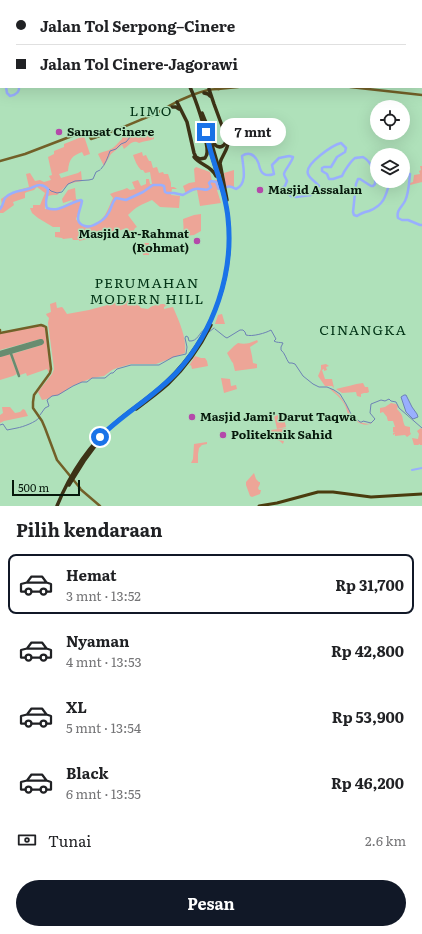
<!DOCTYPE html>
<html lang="id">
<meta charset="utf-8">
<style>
body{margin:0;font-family:Literata,serif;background:#f6f6f6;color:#202124;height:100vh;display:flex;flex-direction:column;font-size:15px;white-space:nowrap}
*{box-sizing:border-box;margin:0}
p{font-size:13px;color:#757577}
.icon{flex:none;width:22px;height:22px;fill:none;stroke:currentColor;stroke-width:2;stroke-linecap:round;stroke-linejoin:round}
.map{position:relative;height:506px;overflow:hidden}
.sheet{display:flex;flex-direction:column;background:#fff;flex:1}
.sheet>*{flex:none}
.hud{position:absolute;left:0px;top:0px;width:422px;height:88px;box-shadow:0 4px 16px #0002;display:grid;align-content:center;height:88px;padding:0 16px;background:#fff}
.fabs{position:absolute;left:370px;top:100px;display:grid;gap:8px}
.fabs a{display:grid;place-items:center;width:40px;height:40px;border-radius:50%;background:#fff;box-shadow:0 4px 16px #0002;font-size:20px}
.scale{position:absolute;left:12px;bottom:10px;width:68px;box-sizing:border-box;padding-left:4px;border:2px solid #06180b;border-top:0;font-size:11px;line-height:14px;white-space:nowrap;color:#06180b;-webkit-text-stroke:3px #afe1ba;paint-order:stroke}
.end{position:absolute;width:18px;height:18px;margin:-9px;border:5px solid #1a73e8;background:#fff;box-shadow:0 0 0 2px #fff}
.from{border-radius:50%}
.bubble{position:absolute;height:28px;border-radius:14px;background:#fff;box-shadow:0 4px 16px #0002;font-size:13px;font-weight:700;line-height:28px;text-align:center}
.hud b{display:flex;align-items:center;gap:14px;height:38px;font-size:15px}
.hud b+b{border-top:1px solid #e0e0e0}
.hud i{width:10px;height:10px;background:#202124}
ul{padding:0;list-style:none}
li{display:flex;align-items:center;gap:12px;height:60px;margin:0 8px 6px;padding:0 8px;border:2px solid transparent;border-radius:8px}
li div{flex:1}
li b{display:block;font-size:15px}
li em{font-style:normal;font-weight:700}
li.active{border-color:#111827}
li>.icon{width:36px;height:36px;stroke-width:1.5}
h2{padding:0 16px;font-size:18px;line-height:48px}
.pay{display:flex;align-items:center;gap:10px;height:44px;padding:0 16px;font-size:15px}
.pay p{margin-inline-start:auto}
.button{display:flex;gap:8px;margin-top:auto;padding:8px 16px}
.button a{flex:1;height:46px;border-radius:24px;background:#111827;color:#fff;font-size:16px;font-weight:700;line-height:46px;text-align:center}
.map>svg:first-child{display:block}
.green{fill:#eda597}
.water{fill:#99affe;stroke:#6d82b5}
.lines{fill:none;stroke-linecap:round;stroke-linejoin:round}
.stream{stroke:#6d82b5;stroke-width:1}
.canal{stroke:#99affe;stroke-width:2}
.river{stroke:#99affe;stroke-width:2.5}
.taxiway{stroke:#688c70;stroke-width:2.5}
.runway{stroke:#688c70;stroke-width:6}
.secondary{stroke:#726028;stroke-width:2.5}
.trunk{stroke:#4a3c0e;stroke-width:3}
.motorway{stroke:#3c3216;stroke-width:3.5}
.route{stroke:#1a73e8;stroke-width:5}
.poi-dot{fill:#b449aa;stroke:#afe1ba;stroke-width:1.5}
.labels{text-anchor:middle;stroke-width:3;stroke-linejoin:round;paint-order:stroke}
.poi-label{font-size:12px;font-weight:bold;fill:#06180b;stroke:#afe1ba;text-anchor:start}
.quarter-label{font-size:14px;letter-spacing:1px;fill:#033517;stroke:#afe1ba}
</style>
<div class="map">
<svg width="422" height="506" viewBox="0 0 422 506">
<rect width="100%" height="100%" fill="#afe1ba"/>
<g class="green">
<path d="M138,131L139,133L136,134L138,138L149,132L150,135L153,133L154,135L152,136V138L154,137V139C149,141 144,141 139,143C133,139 129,145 124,149L122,145L111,154L104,166L98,154C103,151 110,151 114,147C117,144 119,142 122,139V137Z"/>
<path d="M84,136L90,154L84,156L82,152C72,156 69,159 68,171L59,174L61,178L78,173L81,171L82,181C76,182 69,183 65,187C62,190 60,192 57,195C45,195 45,197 45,209H57L73,201L72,200L63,203L62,199L68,190L75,188L76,199L81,201V206L76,219C83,231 98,225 105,215C108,210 110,204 113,198L110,194C116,191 121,191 127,188L130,190L135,189L132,182L138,180L141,186L146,184V179H149L150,184H152L150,172L145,173L143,170H141C137,166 135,161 133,155L142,152L143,156L146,155L149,161H151L153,168L157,167L159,173L163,172L164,174H168L171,183V187H174L177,189H172L171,195L180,196L179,208L160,207L152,200C141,205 137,206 128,215L137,227L135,228L133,232H130L127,228L112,233L101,239L97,235L92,238L79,241V240H73L72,238L63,239L62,238L55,237V232H60V227H53L38,218L32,213L30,208H33V205H40L45,193L37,187L34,190L27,192L25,193V198L13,202L14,205L3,213H0V206L2,205L1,199L7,195L17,192L18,190L29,187L26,174L30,173L35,181L40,180L44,182L51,180L49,176L52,175L48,157L54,154V151L64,147V144Z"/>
<path d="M420,166H422V182L410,185V183L413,182L414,175L420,174L419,171L421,170Z"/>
<path d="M196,167L210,172L212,181L225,178L224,173L234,170V187C229,184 222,188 217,190L221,203L200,206L197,190L192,191L186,194L183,186L189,183L195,182L194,169Z"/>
<path d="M201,214V231L194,235L184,236L183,219L194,215Z"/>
<rect x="143" y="243" width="6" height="12"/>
<path d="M122,301H137L138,303V304L141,308L148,309C154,304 160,304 168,304V305L164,307V309L168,308L173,307C179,321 187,338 185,353L156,364H131L117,368L112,370L104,376L92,378L72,386L59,395L52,396L47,399L42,400L38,392L52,374L54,369L48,323L49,318L47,316L46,314L51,312L50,304L56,302L57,308L62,307L63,308L67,314L89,310Z"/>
<path d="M222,314L225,324H215L218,315Z"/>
<path d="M40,326H42L45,328L50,369L49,373L47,369L27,376L26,373L20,375L19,374L12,354L42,345L41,339L0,350V334Z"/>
<path d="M257,340L258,342L250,347L252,356L253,363L257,364V368L235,371L233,363L232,362L227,353L234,346L238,343C245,345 250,343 257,340Z"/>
<path d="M9,354L10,355L17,374L13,376L0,380V357Z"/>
<path d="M195,356L201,358H205L207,361L208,366L192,369L191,365L189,366Z"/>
<path d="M326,364L329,366L326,367L327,370L324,371V369L322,370L325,379H332L334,388L332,386H325L318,376L321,369V365Z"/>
<path d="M221,378L230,379L231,386L236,385L237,389L224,393Z"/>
<path d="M363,383L365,387H368L369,392L367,393H364L361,394V397L357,396L356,392L342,393L336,389C346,387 354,384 363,383Z"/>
<path d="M330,389H332L339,395L348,408L350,414L355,418L359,422L368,424L373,422C365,429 355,421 348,415C346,402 339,397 330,389Z"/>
<path d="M391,403L396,404L398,406L397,409C405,417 401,417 405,426L410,427V432L411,434L407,437L405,435L395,436V434L393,435V433L395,432H393V427H395L393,421H388L387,418V417L383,412L380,413V408L385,407Z"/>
<path d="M2,407H10L15,413L20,412L23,409L25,410L28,416L4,421L0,423V415L3,413Z"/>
<path d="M283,414L286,427L277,429L274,416Z"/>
<path d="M286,428L287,434L286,437H283L282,440L284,441L283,444C279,439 275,440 270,437L272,434L271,430Z"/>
<path d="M421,428L422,429V445H420V444L418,445H414L412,438L418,439L419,434L417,431Z"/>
<path d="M207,442V444L202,445L199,448L198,454V463H191L193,459L194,444Z"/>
<path d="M254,473L256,479L259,482H260V484L258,488L259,490H261L260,494L252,497L250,496L246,485V482Z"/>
</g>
<path class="water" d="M404,395H406L412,407L417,414L418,417L413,419L406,412L401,397Z"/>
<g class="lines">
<g class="stream">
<path d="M357,1L358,0"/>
<path d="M421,59H422"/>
<path d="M421,72H422"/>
<path d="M101,169C105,165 108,157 110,151L116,149L121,144L126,142L131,136L135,133"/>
<path d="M48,188L51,191L57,193L62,192L68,184L75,181L89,180L93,179L96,172L100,170"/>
<path d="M215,329L225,337L227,338L240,330H243L245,332L246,335C252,337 266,333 271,330L276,339L274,341C277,343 280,342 283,343L281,347V350C285,353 286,359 289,363H292L295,364L303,376L313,384L319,387H327L334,390L340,394L346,404L351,414L360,422H362L363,421L371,423L375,419L370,413L371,404L381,400L385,401L389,399L391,401L396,402L399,408L422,428"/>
<path d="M209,332L214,328"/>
<path d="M40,415L45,408L49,406L47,400L52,396L58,395L73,386L82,382H87L92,378H105L111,373H113L117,369L131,365H159L173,357L186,354L187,347L185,338L186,336L188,337L189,341C198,342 199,332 205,329"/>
<path d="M0,425L3,424L7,430C10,429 14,429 17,428C23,427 36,422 39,418"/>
</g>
<path class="canal" d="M412,470L422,468"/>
<g class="river">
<path d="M295,0L296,1"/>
<path d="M277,1L278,0"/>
<path d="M0,67L1,71"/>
<path d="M6,87L7,93L10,96C15,95 20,93 19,87"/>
<path d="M403,175L410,174C409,182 409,193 405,201C402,207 396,210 398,218L402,220H408L420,225H422"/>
<path d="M0,209C3,206 3,202 5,198C11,191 21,191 28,189C32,188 36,185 40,185C44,185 46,187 48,189C48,196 44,202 47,208C59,213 70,202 81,200L82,201C81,209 72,223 85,226C88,227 92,226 94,225C101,222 106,218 109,212C112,207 112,202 116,198L126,200L143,192L153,185H161L164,186L165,192L167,193H174L183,195C187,193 191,190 195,189C202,187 206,193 211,187L209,183L211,181L216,182L219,189C228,188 227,184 236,189C248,184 243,166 242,156C249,151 255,155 258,162C260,166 259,171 264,174C267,176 271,175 274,174L272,165L279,158L289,156L293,157C292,162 284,171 284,174C284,176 286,178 287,181L285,186L282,188V190L291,196L296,197L311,195L319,186C316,182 310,179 308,174C304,164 333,145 341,143L346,148L345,152L337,157L331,167H324L322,168V171L327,174L329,179H333L342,176C344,171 351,161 355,158C356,158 362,157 363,157C372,162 376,174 375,184L373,186H371L360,179H358L356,184L353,212L354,215L357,216C361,213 365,212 369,211C384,205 386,196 390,181"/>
</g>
<path class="taxiway" d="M10,351L19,376"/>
<path class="runway" d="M0,354L41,342"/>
<g class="secondary">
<path d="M350,87L422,95"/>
<path d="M218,89L238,87"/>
<path d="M0,161L25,154L85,131H87L91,139C114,132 135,122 157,113C160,111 164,109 167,107C179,100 205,88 219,89"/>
<path d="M0,331V330"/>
<path d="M0,333L41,325L44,326L46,327L51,369L50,373L34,395L33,402V408L42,421L45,428L57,460L80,488"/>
<path d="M79,488L100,506"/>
</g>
<path class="trunk" d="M259,506L277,503L318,492H333L371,497L422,494"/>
<g class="motorway">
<path d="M157,0V1"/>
<path d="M161,0V1"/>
<path d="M209,89L214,104L228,142C228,150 222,155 220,163L227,200"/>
<path d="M204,93L208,94L210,96"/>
<path d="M177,102L187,122L194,153L196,157L200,159L205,158C209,153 207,147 206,142"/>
<path d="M172,107H176L179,109"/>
<path d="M202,113L215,145C220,149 226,146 226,139"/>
<path d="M212,145L220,172"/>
<path d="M194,157C201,166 211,165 216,176"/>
<path d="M136,409C147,401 158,393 168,384C186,367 200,347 211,325"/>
<path d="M69,485L84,461L98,442"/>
<path d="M57,506C70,474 89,445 115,423C132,408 151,397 167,381C211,339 235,278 228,217C226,196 217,176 212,156C206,133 200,109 190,87"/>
</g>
</g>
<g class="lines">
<path class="route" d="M100,437C124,413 154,397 177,372C214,331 234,273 228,218C226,197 219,178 213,159C210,150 208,141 206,132"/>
</g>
<g class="poi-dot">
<circle cx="59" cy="132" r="4"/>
<circle cx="260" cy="190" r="4"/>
<circle cx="197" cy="241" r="4"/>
<circle cx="192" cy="417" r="4"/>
<circle cx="223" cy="435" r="4"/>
</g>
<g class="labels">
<g class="poi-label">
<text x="67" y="136">Samsat Cinere</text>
<text x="268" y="194">Masjid Assalam</text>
<text x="189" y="238" text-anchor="end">Masjid Ar-Rahmat<tspan x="189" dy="14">(Rohmat)</tspan></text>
<text x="200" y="421">Masjid Jami' Darut Taqwa</text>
<text x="231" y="439">Politeknik Sahid</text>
</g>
<g class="quarter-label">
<text x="151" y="116">LIMO</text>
<text x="147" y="288">PERUMAHAN<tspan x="147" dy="16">MODERN HILL</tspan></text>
<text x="363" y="335">CINANGKA</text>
</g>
</g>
</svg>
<div class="fabs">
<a><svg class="icon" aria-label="locate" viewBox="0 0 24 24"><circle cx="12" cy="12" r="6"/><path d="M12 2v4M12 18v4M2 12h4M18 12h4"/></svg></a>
<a><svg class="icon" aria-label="layers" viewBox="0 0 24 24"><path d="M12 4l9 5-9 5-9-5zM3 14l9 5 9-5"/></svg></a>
</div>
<div class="scale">500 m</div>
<i class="end from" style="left:100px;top:437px"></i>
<i class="end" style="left:206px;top:132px"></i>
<div class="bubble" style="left:220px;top:118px;width:66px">7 mnt</div>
<div class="hud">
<b><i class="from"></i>Jalan Tol Serpong–Cinere</b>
<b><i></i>Jalan Tol Cinere-Jagorawi</b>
</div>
</div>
<section class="sheet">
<h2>Pilih kendaraan</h2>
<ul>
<li class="active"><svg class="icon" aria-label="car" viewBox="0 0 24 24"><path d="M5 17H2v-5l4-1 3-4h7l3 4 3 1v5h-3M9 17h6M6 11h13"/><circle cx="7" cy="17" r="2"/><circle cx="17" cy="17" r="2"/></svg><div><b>Hemat</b><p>3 mnt · 13:52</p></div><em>Rp 31,700</em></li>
<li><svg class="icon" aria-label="car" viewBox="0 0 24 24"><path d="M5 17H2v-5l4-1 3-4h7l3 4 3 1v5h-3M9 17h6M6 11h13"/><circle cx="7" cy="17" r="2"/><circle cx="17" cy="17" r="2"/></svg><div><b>Nyaman</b><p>4 mnt · 13:53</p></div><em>Rp 42,800</em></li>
<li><svg class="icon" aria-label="car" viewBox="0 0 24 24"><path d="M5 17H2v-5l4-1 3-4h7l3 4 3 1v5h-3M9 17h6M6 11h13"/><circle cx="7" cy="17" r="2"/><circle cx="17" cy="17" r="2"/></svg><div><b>XL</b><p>5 mnt · 13:54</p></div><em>Rp 53,900</em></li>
<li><svg class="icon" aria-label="car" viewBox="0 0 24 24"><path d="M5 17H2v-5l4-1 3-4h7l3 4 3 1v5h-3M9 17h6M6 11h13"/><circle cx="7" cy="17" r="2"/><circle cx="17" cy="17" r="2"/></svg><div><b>Black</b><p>6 mnt · 13:55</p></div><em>Rp 46,200</em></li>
</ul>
<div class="pay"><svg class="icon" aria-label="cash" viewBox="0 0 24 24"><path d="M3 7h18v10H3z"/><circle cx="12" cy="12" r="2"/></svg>Tunai<p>2.6 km</p></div>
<div class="button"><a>Pesan</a></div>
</section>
